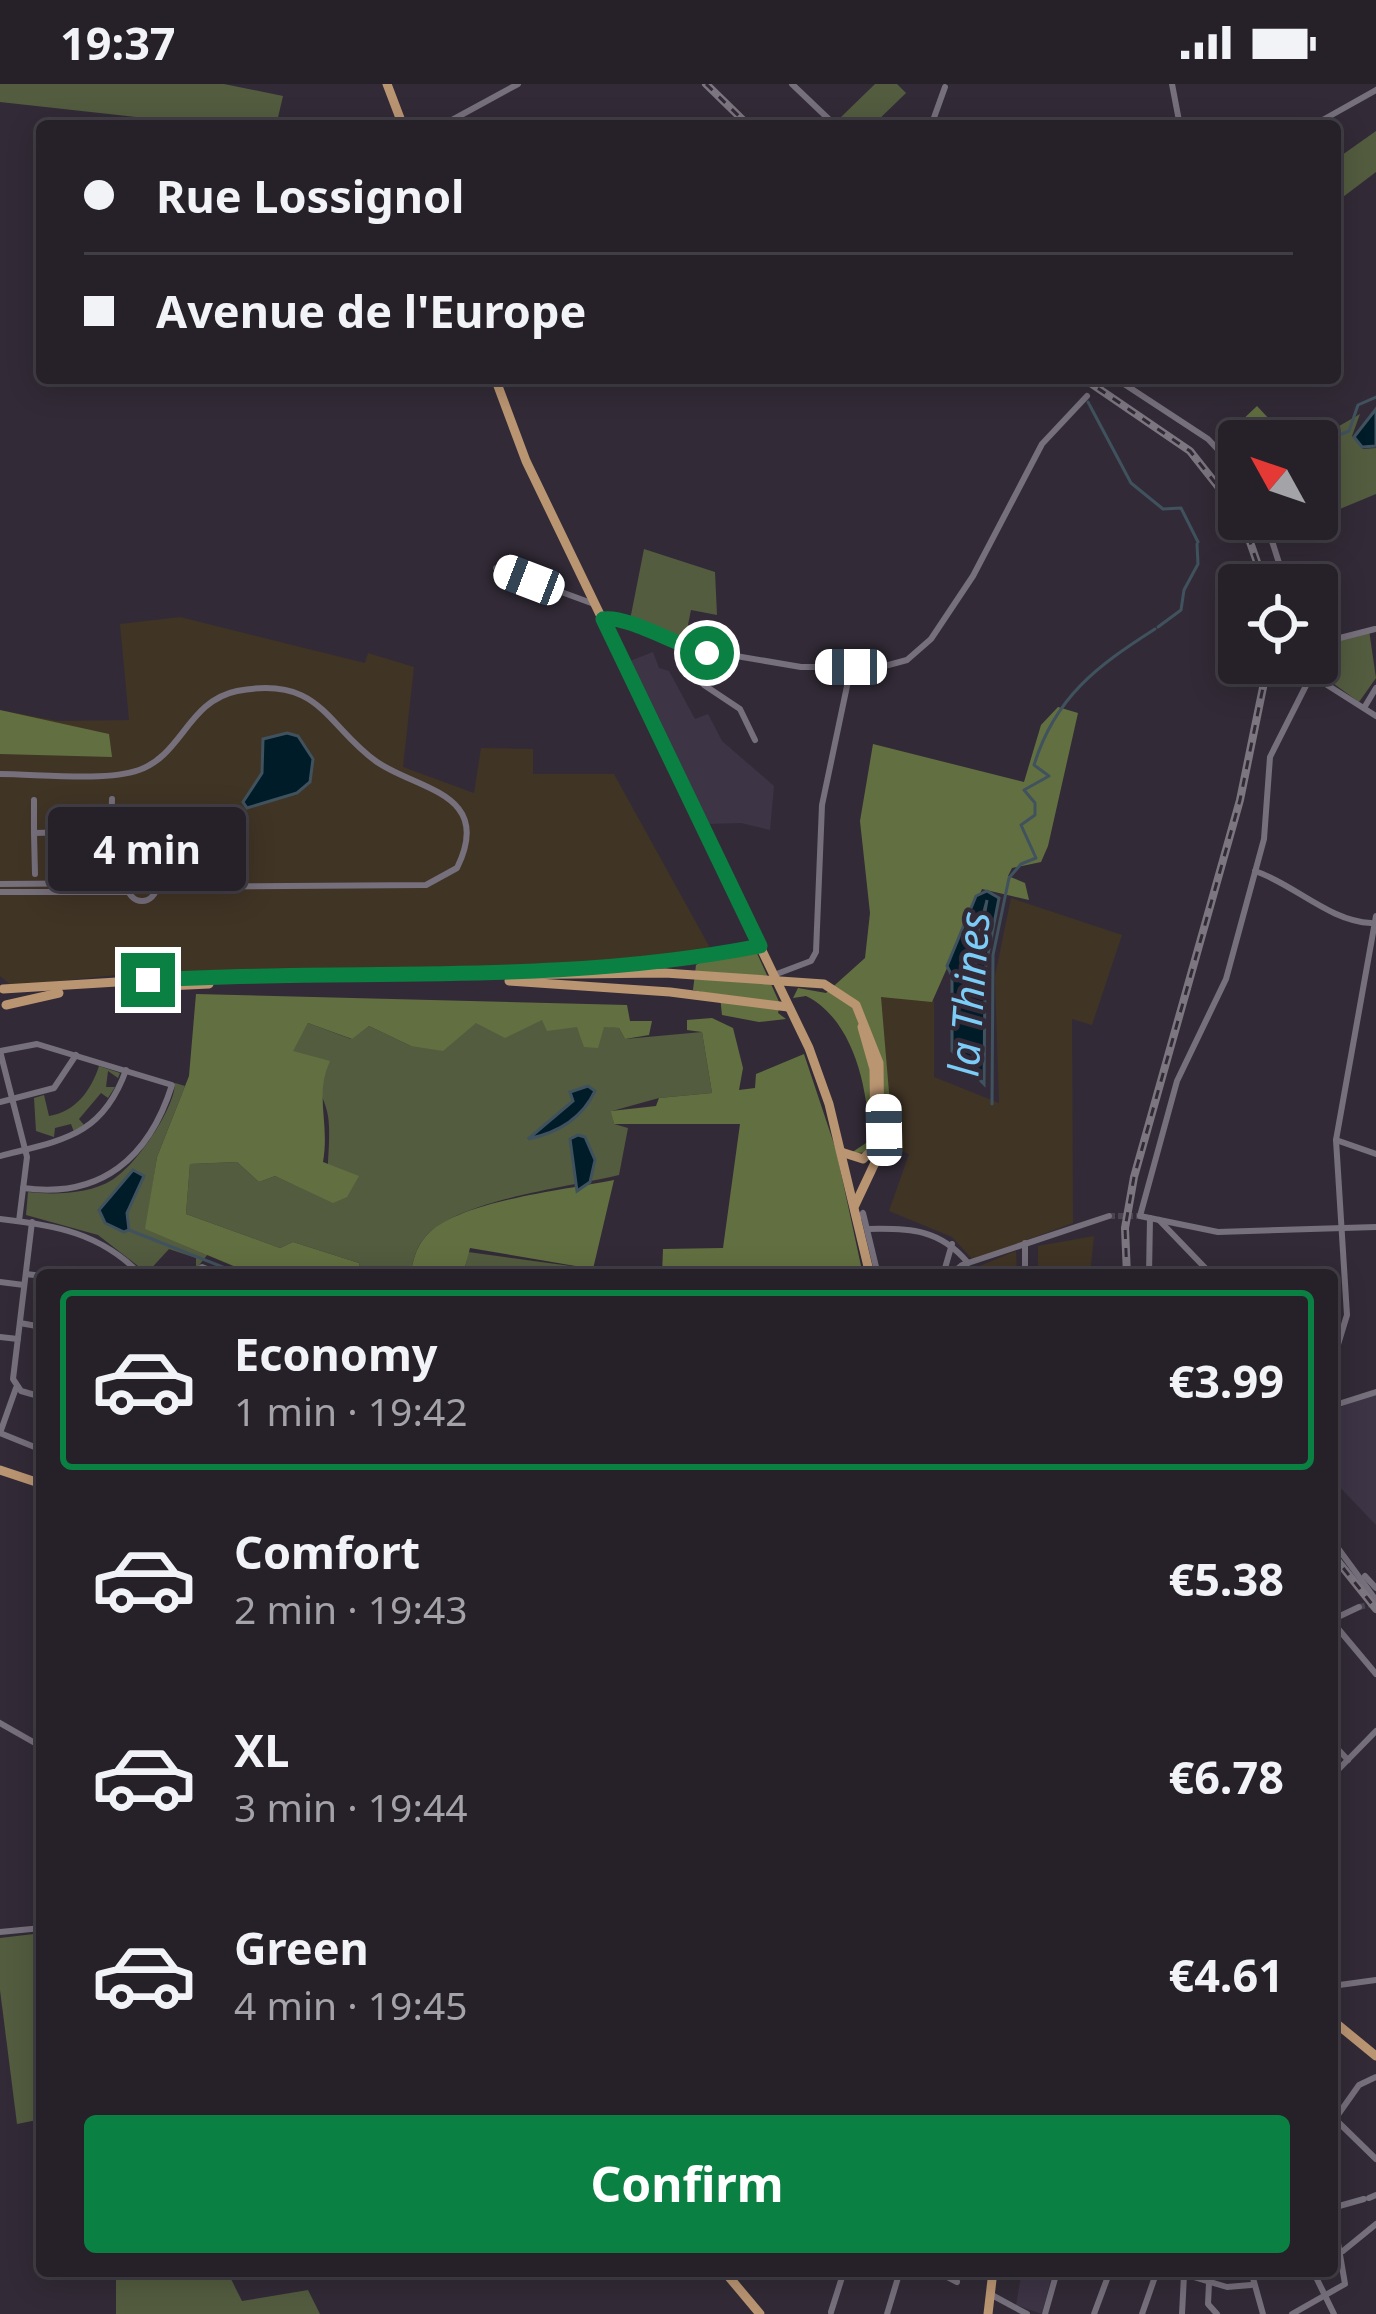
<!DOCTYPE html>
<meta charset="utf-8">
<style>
body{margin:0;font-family:"Noto Sans",sans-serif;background:#322d35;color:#f1f3f6;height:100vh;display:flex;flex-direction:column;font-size:45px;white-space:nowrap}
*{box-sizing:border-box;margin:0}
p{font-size:39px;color:#a4a3a8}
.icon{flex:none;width:66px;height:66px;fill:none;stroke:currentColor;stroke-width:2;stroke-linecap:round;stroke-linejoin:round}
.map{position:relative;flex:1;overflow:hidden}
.sheet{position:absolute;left:36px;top:1185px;width:1302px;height:1008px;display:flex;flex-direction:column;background:#262029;border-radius:12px;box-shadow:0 6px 30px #0003,0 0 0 3px #423e46}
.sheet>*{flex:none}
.top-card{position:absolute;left:36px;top:36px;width:1305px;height:264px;border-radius:12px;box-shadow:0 6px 30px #0003,0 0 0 3px #423e46;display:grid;align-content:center;height:264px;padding:0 48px;background:#262029}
.needle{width:78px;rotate:310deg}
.tools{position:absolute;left:1218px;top:336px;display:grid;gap:24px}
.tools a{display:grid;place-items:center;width:120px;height:120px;border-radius:12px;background:#262029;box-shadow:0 6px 30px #0003,0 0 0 3px #423e46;font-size:60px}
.end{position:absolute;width:54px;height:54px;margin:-27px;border:15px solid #0b8043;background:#fff;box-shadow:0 0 0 6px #fff}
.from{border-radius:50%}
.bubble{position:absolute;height:84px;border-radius:12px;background:#262029;box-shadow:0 6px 30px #0003,0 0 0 3px #423e46;font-size:39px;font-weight:700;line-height:84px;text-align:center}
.car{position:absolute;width:36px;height:72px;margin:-36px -18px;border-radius:15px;box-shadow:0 0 9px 3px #0007;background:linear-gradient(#fff 24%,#345 0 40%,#fff 0 76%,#345 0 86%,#fff 0)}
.top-card b{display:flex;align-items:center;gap:42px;height:114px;font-size:45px}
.top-card b+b{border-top:3px solid #423e46}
.top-card i{width:30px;height:30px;background:#f1f3f6}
ul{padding:21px 0 0;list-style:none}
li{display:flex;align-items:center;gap:36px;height:180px;margin:0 24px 18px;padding:0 24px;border:6px solid transparent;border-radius:12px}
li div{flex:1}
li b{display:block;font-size:45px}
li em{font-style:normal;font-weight:700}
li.on{border-color:#0b8043}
li>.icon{width:108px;height:108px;stroke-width:1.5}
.button{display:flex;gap:24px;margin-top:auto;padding:24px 48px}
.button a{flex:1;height:138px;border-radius:12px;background:#0b8043;color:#fff;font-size:48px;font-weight:700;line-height:138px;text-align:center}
.status{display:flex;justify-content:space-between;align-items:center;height:84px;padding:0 60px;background:#262029;direction:ltr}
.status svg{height:33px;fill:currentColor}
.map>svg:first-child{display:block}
.built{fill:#3d3445}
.industrial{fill:#403425}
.green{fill:#535c3f}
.forest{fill:#627041}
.water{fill:#011c29;stroke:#40525e;stroke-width:3}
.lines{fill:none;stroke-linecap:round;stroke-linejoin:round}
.stream{stroke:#40525e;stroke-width:3}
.minor-tunnel{stroke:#4a444f;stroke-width:6;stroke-dasharray:6 3;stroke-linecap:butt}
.minor{stroke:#766f7c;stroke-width:6}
.major{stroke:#ba9572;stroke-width:9}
.rail-casing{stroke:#7c7680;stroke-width:8}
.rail{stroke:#322b37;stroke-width:3;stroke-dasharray:9;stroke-linecap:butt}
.route{stroke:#0b8043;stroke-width:15}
.labels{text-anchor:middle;stroke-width:9;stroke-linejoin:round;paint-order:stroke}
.water-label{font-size:42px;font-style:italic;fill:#7bccf7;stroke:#322b37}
</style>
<div class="status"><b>19:37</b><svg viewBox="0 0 49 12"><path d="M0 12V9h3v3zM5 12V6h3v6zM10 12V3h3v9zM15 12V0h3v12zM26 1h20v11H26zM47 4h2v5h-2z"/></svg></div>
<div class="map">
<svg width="1376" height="2230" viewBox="0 0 1376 2230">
<rect width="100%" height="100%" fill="#322b37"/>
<g class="built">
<path d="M653,568L659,584L669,587L695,635L708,630L722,657L774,702L770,746L741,739L707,740L630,577Z"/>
<path d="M1376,1310V1441L1332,1395V1326Z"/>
<path d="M1022,2187H1053L1042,2230L1016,2221Z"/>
</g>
<g class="industrial">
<path d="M180,533L365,579L368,569L414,583L403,683L474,709L481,664L533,665V690H614L709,862L705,872L524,891L526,882L280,884L135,889L12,902L0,892V626L58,637L129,636L120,540Z"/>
<path d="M1011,814L1122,851L1092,941L1072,935L1073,1139L973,1176L952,1153L889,1127L909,1070L883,1061L876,908L934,917V993L999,1019L995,892Z"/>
<path d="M1094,1152L1090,1191H1038V1162Z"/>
<path d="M1016,1167L1017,1191H961L965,1188Z"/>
</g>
<g class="green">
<path d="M0,0H224L283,12L276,42H135L136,33L0,18Z"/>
<path d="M875,0H897L906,9L872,42H845L839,35Z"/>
<path d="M1376,47V88L1335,119V76Z"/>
<path d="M1360,330L1352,352L1363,365L1376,364V410L1323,432L1317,419L1313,357Z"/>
<path d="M644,465L715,488L717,531L691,526L684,560L630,536Z"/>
<path d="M1369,546L1376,594L1359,618L1316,587L1329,559Z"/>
<path d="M542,936L619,944L625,955L702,948L712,1009L659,1014L612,1027L614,1040L628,1044L619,1091C570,1103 465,1115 429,1149C416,1161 414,1174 410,1191H361L359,1179L293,1158L280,1164L186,1130L190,1080L237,1078L259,1098L275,1092L333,1118C324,1080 330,1078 329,1043C329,1014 309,989 292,967L308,939L351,955L369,942L411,962L476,939Z"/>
<path d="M99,982L120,989L118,994L108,987L106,1003H115L108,1014L101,1009L79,1035L84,1041L74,1048L71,1040L55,1044L54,1053L36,1047L34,1014L44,1011L49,1032C75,1028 91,1007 99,982Z"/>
<path d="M175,999L185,1002L157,1073L146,1145L208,1170L196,1185V1174L169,1165L147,1189L98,1151L26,1131L28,1108C53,1111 90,1110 112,1096C138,1080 175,1023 175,999Z"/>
<path d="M468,1168L593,1185L594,1191H464Z"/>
<path d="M42,1849V2035L17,2040L0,1906V1854Z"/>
<path d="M116,2187H227L242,2217L308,2206L320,2230H116Z"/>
</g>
<g class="forest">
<path d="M1257,322L1290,357H1239V383L1218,359Z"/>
<path d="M1058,623L1078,629L1048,762L1041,778L1012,784L1008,792L1025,799L1029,816L982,805L932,918L881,913L892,1044L887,1068L851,1069L869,1057C869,1009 855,936 806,912L793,914L798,904L826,909L865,874L870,829L860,737L873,660L1024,698L1041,641Z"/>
<path d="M0,626L109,650L112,673L0,670Z"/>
<path d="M756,867L780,920L778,929L786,935L759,938L722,931L720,912L693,906L696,881L702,877Z"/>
<path d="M196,910L627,921L630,937H652L649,951L625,955L619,944L604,943L598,964L584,963L577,943L547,947L542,936L505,954L476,939L443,967L411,962L369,942L352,955L308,939L293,967L330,977C314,1012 330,1038 323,1078L359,1092L347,1113L333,1119L275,1092L259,1098L237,1078L190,1080L186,1130L280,1164L293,1158L359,1179L361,1191H255L145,1145L157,1073L189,992Z"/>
<path d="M712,934L733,944L743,984L739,1006L755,1004L756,990L804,970L836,1066L863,1191H662L663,1165L723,1164L740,1040H614L611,1027L656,1022L659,1014L712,1009L702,948L687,946V936Z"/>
<path d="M614,1096L593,1185L470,1164L463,1191H410C414,1174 416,1161 430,1148C465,1116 566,1106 614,1096Z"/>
</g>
<g class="water">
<path d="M1376,325V362L1362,363L1354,353Z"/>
<path d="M287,649L298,652L313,675L310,698L297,709L247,724L243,718L262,689L263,655Z"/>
<path d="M987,807L999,814L985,886L975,884L987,816L969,886L972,893H985L984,1000L952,967V892L947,882L976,812Z"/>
<path d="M588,1002L595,1007C582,1035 557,1049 528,1055L573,1017L570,1008Z"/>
<path d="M578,1051L585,1053L595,1076L590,1098L577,1107L570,1055Z"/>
<path d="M133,1086L144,1092L127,1129L129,1146L124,1148L105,1139L99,1126Z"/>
</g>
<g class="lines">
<g class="stream">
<path d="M1059,294L1066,298"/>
<path d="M1088,318L1131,399L1163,425L1181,424L1198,458"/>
<path d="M1317,360L1349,347L1358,321L1376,313"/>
<path d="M1158,543L1181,526L1184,506L1198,480L1197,460"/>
<path d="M992,1020L993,871L1009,794L1021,780L1036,774L1021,741L1035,731V719L1024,706L1049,692L1034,681C1055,613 1097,582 1155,545"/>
<path d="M129,1146L243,1191"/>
</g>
<g class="minor-tunnel">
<path d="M1109,1132H1140"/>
<path d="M1359,1523L1376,1519"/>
</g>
<g class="minor">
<path d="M792,0L836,42"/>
<path d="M1172,0L1180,42"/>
<path d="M441,42L518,0"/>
<path d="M931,42L945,3"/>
<path d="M1312,42L1376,6"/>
<path d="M1115,294L1208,355L1239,388"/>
<path d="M1098,295L1099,294"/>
<path d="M1265,435L1286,501"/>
<path d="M496,484L594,520"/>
<path d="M603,535L618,533L683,563L801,583H881L907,576L931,555L973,492L1042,360L1087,312"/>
<path d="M1328,557L1375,545"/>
<path d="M707,570L704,601L740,625L755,656"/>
<path d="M1313,592L1376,632"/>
<path d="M1364,624L1376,604"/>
<path d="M0,690C38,690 105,698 139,686C182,671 188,617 237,607C321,591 326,642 377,678C418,706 494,709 457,784L426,801L156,803"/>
<path d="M34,716V749L73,748L74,799"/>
<path d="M73,727V748L111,747L112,715"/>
<path d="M34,749L35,790"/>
<path d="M1255,787C1294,800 1329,837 1371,839"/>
<circle cx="142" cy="803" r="14"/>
<path d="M112,789L111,747C152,746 178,750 198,789"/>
<path d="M149,790L168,753"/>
<path d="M0,800L128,799"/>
<path d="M0,808H129"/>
<path d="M774,891L811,877L816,868L822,721L851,583"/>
<path d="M0,967L37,960L172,1001C149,1074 101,1115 23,1104"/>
<path d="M0,967L27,1073L19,1137"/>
<path d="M0,1018L54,1004L76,971"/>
<path d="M1336,1056L1376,1070"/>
<path d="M0,1072C62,1056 102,1053 126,986"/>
<path d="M1140,1132L1177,997L1226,895L1264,755L1270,673L1326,562L1317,546"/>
<path d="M1140,1132L1218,1148L1376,1143"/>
<path d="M0,1135C55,1141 101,1149 141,1191"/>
<path d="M857,1135L863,1129L878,1191"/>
<path d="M1159,1136L1212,1191"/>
<path d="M32,1138L13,1295L21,1307L42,1313"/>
<path d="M868,1145C910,1144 940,1145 968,1179"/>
<path d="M1025,1159V1191"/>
<path d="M26,1190L42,1192"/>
<path d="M189,1191L202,1183L222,1191"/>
<path d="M943,1191L952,1160"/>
<path d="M950,1191L962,1181L1109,1132"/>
<path d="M1149,1191L1150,1134"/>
<path d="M0,1198L24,1201"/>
<path d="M20,1239L42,1243"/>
<path d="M0,1253L18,1255"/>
<path d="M1332,1280L1347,1231L1336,1056L1376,832"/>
<path d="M16,1304L0,1349L42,1366"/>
<path d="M1332,1322L1376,1308"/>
<path d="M1332,1456L1376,1516"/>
<path d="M1365,1492L1376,1504"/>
<path d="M1340,1532L1359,1523"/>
<path d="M1335,1541L1376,1590"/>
<path d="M0,1639L42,1663"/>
<path d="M1332,1659L1348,1676"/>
<path d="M1332,1692L1376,1647"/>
<path d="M1332,1736L1336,1733"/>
<path d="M1332,1777L1338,1790L1332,1822"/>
<path d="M0,1848L42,1844"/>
<path d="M1332,1902L1376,1896"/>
<path d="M1335,2035L1359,2001L1376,1993"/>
<path d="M1332,2038L1335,2035L1376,2075"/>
<path d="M1369,2114L1376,2111"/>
<path d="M1343,2167L1376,2140"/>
<path d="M936,2187L957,2198"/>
<path d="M1167,2187L1177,2192L1189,2187"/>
<path d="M1251,2187L1263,2230"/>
<path d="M1313,2187L1334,2230"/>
<path d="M1068,2188L1069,2187"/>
<path d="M1187,2191L1227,2203L1251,2201"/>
<path d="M1209,2199L1208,2220L1217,2230"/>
<path d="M990,2210L1027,2230"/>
<path d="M831,2228L844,2187"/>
<path d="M887,2230L900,2187"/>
<path d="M1045,2230L1056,2191"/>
<path d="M1094,2230L1110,2187"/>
<path d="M1142,2230L1157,2187"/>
<path d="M1182,2230L1184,2191"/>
<path d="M1292,2230L1345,2200L1332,2124L1364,2115"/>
</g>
<g class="major">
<path d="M387,0L403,42"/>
<path d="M495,294L526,377L809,964L829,1020L870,1191"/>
<path d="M607,884L760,862"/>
<path d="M509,897L670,908L788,923"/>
<path d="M124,904L209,900"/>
<path d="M3,905L182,894L665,889L824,900L856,921L879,979L880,1068L855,1121"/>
<path d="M6,921L59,909"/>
<path d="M841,1068L863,1075L875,1063L874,985L862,943"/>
<path d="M0,1386L42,1400"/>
<path d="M1332,1936L1376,1972"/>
<path d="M724,2187L760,2230"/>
<path d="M988,2230L993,2187"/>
</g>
<defs>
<g id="rail">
<path d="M706,0L749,42"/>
<path d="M1083,294L1190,367L1239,429"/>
<path d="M1242,435L1265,501"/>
<path d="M1127,1191L1125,1144L1134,1093L1240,716L1268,579"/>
<path d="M1332,1470L1376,1525"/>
</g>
</defs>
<use href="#rail" class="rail-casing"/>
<use href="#rail" class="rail"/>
</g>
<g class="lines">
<path class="route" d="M148,896C353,884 557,902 760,862L603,535C628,531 677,562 707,569"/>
</g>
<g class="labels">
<g class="water-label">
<text transform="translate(969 910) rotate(-86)" y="15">la Thines</text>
</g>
</g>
</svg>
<div class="tools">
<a><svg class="needle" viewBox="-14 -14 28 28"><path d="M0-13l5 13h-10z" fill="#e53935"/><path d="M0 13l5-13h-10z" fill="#a4a3a8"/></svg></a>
<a><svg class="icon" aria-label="locate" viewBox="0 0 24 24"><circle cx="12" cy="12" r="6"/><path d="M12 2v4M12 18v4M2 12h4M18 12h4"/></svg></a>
</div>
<i class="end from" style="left:707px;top:569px"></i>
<i class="end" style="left:148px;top:896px"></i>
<div class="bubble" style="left:48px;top:723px;width:198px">4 min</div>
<i class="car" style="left:529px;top:496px;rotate:291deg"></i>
<i class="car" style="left:851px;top:583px;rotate:270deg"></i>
<i class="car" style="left:884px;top:1046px;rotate:359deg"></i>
<div class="top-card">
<b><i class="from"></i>Rue Lossignol</b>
<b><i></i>Avenue de l'Europe</b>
</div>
<section class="sheet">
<ul>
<li class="on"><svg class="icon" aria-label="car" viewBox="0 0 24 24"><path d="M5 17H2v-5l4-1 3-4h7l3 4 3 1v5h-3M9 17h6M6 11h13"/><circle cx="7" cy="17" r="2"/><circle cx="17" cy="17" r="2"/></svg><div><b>Economy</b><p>1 min · 19:42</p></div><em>€3.99</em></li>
<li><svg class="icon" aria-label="car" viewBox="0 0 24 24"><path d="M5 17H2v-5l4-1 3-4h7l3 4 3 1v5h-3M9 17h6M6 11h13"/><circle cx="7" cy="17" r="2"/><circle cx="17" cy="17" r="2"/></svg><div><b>Comfort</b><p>2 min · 19:43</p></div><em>€5.38</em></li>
<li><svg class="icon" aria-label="car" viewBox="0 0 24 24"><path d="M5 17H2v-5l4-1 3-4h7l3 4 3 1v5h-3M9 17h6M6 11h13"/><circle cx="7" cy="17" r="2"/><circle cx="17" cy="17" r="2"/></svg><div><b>XL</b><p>3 min · 19:44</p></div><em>€6.78</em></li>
<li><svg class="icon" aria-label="car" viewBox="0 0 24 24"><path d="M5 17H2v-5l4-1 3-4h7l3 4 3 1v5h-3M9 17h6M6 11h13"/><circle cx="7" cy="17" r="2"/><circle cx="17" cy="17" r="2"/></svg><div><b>Green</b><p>4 min · 19:45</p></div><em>€4.61</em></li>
</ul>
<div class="button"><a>Confirm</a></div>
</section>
</div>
